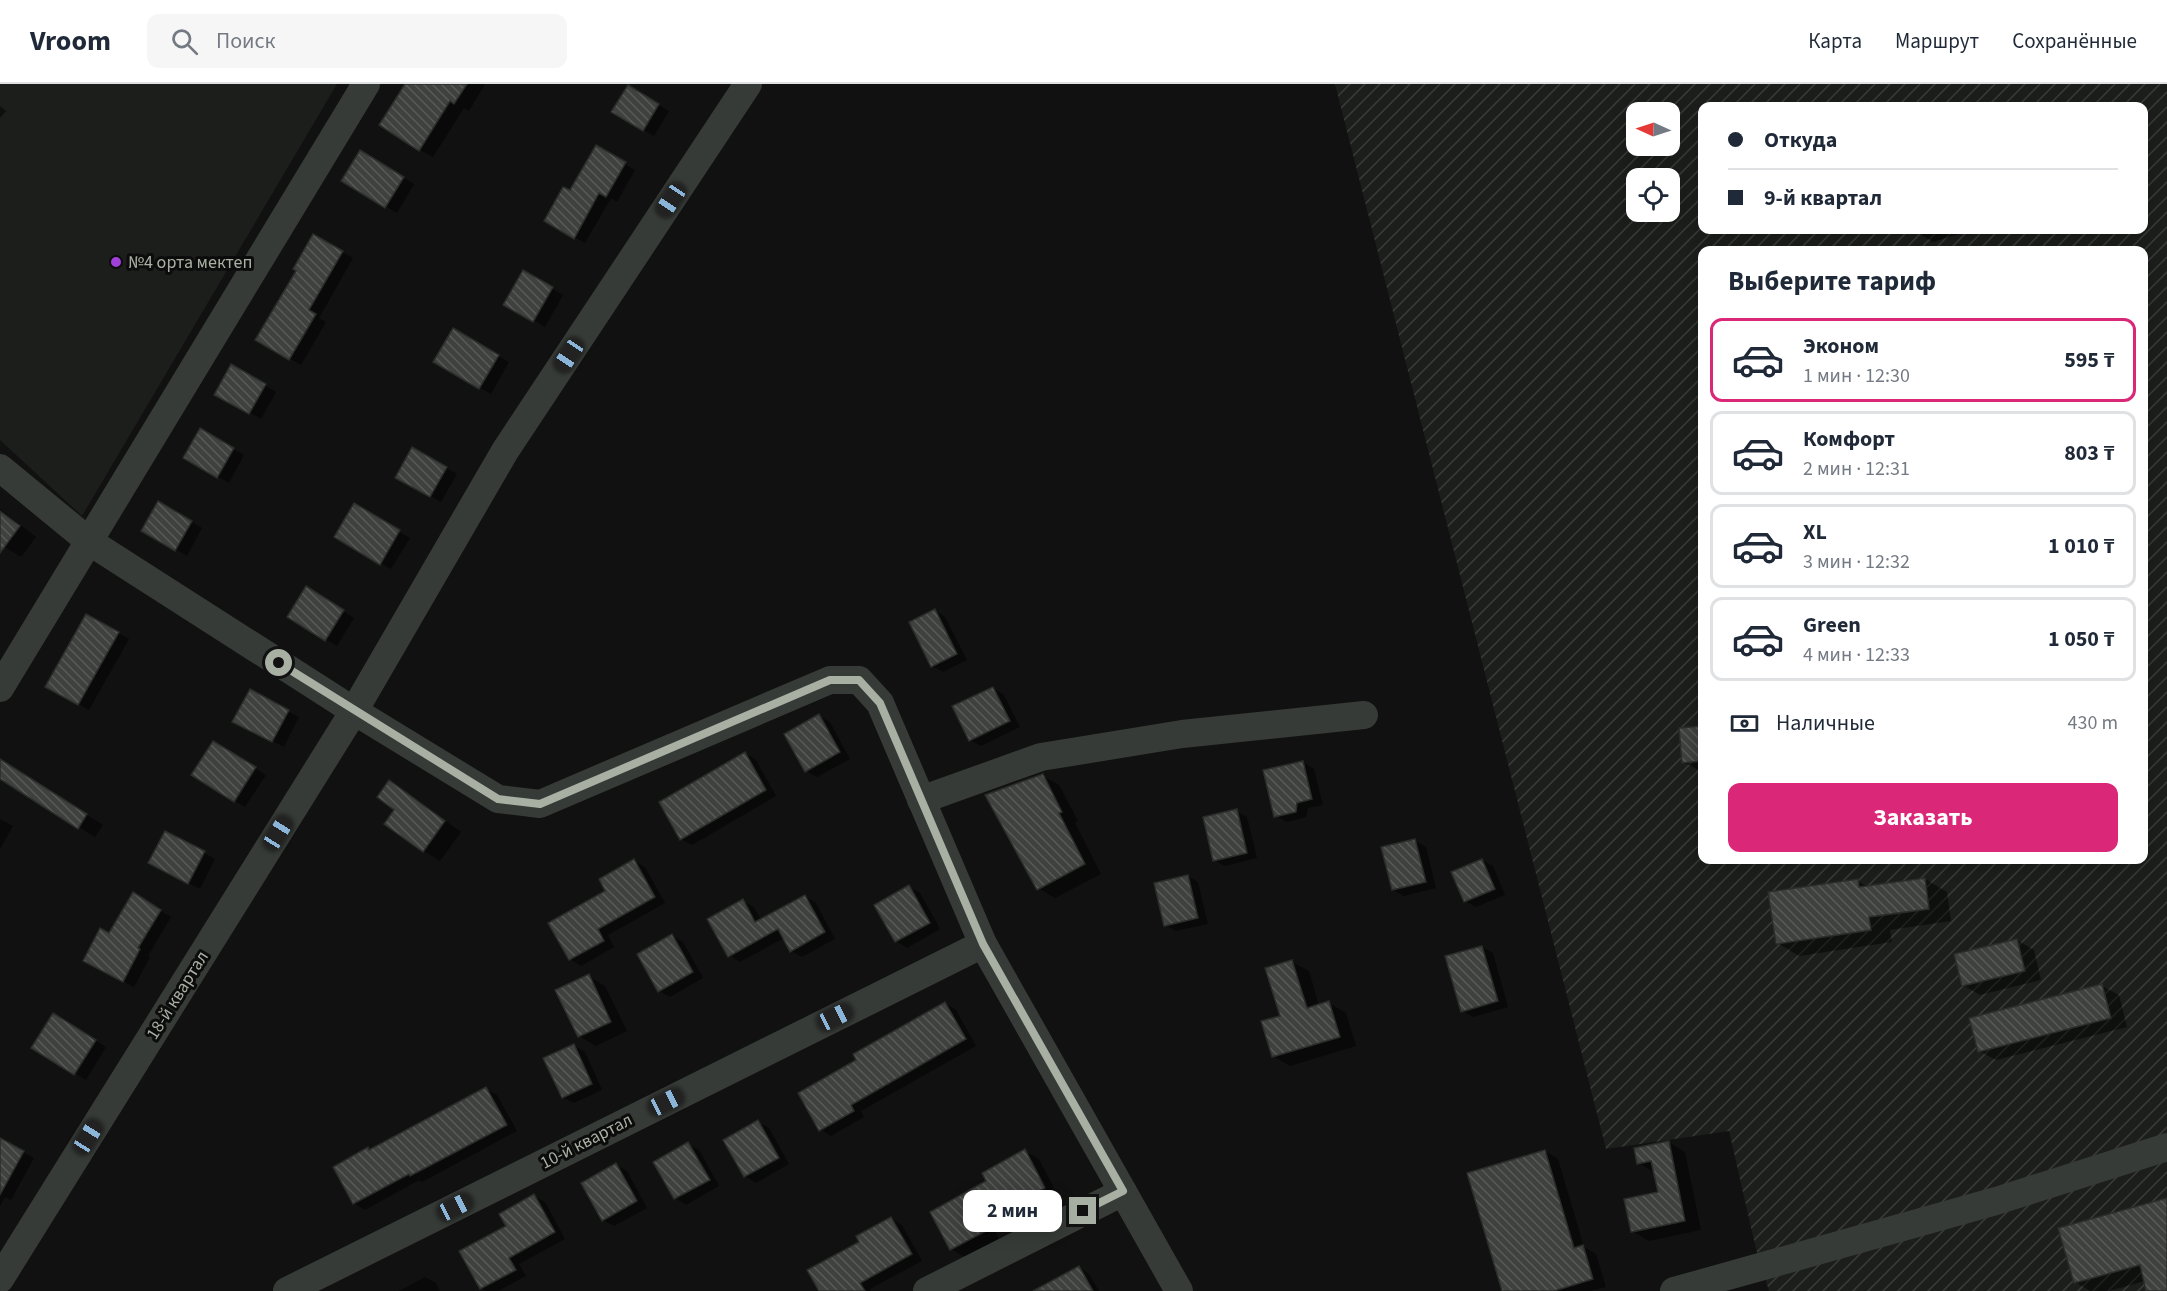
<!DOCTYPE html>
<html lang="ru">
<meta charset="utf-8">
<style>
body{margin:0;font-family:"Source Sans 3",sans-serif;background:#f6f6f7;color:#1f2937;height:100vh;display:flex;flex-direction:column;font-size:22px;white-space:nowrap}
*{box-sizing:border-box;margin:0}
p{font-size:20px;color:#747a83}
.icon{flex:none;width:33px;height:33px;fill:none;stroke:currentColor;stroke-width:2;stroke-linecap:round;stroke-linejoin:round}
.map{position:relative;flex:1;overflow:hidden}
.details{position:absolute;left:1698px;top:162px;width:450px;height:618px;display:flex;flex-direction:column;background:#fff;border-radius:12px;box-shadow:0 3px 15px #0003}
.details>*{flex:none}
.guide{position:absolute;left:1698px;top:18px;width:450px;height:132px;border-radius:12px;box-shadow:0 3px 15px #0003;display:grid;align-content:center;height:132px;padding:0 30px;background:#fff}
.needle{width:39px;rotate:273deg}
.tools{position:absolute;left:1626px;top:18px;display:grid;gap:12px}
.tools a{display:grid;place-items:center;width:54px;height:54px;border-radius:12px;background:#fff;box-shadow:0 3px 15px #0003;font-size:30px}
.end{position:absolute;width:27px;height:27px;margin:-14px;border:8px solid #a8b0a3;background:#111;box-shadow:0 0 0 3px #111}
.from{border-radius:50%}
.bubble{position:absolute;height:42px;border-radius:12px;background:#fff;box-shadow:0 3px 15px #0003;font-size:20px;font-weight:700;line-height:42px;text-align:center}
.car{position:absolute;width:18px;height:36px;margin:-18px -9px;border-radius:8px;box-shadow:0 0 4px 2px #0007;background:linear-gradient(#222 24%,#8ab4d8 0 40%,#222 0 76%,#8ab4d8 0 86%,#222 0)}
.guide b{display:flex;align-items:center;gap:21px;height:57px;font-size:22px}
.guide b+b{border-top:2px solid #e0e1e3}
.guide i{width:15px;height:15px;background:#1f2937}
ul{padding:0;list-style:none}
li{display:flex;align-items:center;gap:18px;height:84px;margin:0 12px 9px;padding:0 18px;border:3px solid #e0e1e3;border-radius:12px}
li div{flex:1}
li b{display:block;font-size:22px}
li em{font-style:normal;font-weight:700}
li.on{border-color:#db2777}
li>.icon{width:54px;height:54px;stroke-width:1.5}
h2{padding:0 30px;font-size:27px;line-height:72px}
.pay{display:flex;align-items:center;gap:15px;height:66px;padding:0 30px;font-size:22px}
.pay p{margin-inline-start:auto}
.button{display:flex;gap:12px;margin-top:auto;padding:12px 30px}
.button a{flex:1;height:69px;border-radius:12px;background:#db2777;color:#fff;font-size:24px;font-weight:700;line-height:69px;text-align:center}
header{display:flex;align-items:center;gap:36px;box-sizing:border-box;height:84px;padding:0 30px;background:#fff;border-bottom:2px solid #e0e1e3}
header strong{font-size:28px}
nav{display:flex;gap:33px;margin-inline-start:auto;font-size:21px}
.search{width:420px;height:54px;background:#f6f6f7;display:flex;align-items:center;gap:15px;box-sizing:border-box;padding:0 21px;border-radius:12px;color:#747a83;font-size:22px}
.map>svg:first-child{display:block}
.built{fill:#1c1e1c}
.industrial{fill:url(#industrial-furrows);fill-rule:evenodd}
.shadow{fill:#0007}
.building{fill:url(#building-back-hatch);stroke:#2a2d2a;stroke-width:1.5}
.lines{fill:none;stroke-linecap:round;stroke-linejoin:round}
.minor{stroke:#373b37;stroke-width:28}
.route{stroke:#a8b0a3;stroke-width:8}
.poi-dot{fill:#a040da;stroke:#0b0c0b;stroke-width:2}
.labels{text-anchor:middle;stroke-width:6;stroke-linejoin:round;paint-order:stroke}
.poi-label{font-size:18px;fill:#a8b0a3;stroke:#0b0c0b;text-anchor:start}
.street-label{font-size:18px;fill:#a8b0a3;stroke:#0b0c0b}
</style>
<header>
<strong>Vroom</strong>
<div class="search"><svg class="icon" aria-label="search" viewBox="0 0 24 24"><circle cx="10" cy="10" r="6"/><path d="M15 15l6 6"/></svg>Поиск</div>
<nav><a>Карта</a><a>Маршрут</a><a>Сохранённые</a></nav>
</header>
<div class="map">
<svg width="2167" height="1207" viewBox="0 0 2167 1207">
<defs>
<pattern id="industrial-furrows" width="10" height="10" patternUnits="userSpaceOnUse" patternTransform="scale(1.5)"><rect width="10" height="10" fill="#1c1e1c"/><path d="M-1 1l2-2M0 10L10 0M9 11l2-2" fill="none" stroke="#3a3c3a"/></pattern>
<pattern id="building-back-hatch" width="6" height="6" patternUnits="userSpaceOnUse" patternTransform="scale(1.5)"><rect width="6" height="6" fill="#3e413d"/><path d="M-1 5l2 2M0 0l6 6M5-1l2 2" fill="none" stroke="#575a56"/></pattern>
</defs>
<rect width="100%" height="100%" fill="#101110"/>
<path class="built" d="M0,0H337L82,432L0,356Z"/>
<path class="industrial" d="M1335,0H2167V1207H1769L1756,1165L1729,1047L1606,1065ZM1702,22H2144V146H1702ZM1636,28H1670V62H1636ZM1636,94H1670V128H1636ZM1702,166H2144V776H1702Z"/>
<g class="shadow">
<path d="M407,0H485L469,27L464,24L433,73L420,66Z"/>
<path d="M628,3L669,27L654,52L613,28Z"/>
<path d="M0,22L6,27L0,34Z"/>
<path d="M596,63L635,86L617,118L611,114L585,159L546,137L571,109Z"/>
<path d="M372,74L414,100L397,129L343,96Z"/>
<path d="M1916,146H1972L1933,158L1917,148Z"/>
<path d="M313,152L353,174L319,234L326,238L301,281L257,256L298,186Z"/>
<path d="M524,188L563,211L545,243L505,220Z"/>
<path d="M453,246L509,278L491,310L435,278Z"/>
<path d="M232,282L276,308L261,335L216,310Z"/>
<path d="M200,346L244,371L229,399L185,374Z"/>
<path d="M413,365L457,390L441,418L397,393Z"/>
<path d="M158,419L202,444L187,472L143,446Z"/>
<path d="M354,421L410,454L391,485L336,453Z"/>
<path d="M0,425L36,453L21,473L0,460Z"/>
<path d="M317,510L354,534L337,562L289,533Z"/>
<path d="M935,526L945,533L967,576L943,588L932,582Z"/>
<path d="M87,532L129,555L89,626L47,602Z"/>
<path d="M993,604L1004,611L1020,643L981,662L970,656Z"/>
<path d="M250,607L299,633L284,663L245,643Z"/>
<path d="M819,632L830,638L850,675L817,693L806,687Z"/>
<path d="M1702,643V687H1700L1684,678L1681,645Z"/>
<path d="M224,665L266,691L245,723L235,717Z"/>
<path d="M745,669L756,676L776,712L692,761L681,755Z"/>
<path d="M0,677L103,741L95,753L0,694Z"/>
<path d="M1303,678L1314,685L1323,721L1308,724L1306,733L1287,738L1276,732Z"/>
<path d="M1043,692L1059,701L1078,737L1075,739L1101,790L1055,814L1038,804Z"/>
<path d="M390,698L406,708L461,748L440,777L424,767L397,726Z"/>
<path d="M1236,727L1247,733L1257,774L1225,782L1214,776Z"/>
<path d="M0,735L13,742L0,765Z"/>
<path d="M166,749L215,775L200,805L161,785Z"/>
<path d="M1415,757L1426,763L1436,804L1404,812L1393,806Z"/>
<path d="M1482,776L1493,782L1505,811L1476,823L1465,817Z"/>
<path d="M634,777L645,783L665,819L608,851L614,863L581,882L570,875L607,807Z"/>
<path d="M1188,792L1198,798L1208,840L1176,847L1165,841Z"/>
<path d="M1925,795L1947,808L1951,837L1890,846L1892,858L1799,872L1777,859L1857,797L1869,803Z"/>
<path d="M909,803L920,809L940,845L907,864L896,857Z"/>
<path d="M133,810L171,833L148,872L150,873L134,903L96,883L109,851Z"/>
<path d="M805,812L816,819L835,855L802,873L791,867L784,854L740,878L729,871L743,817L754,823L761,836Z"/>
<path d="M672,852L683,858L703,894L670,913L659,907Z"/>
<path d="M2017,856L2034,866L2041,896L1980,911L1963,901Z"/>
<path d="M1482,863L1493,869L1508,923L1473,933L1462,927Z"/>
<path d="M1292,878L1309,887L1319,922L1329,919L1346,929L1356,962L1290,982L1273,972Z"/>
<path d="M588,892L605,902L627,947L596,962L579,952Z"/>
<path d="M2102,902L2119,911L2127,943L1996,976L1979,967Z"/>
<path d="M945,919L956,926L976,962L861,1027L864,1033L831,1052L820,1045L858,977Z"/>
<path d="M64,937L106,963L86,996L33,963Z"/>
<path d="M574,961L585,968L602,1006L574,1019L563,1013Z"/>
<path d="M486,1005L497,1011L517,1047L422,1098L419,1096L365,1126L354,1119L335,1083L368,1065L371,1066Z"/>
<path d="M758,1038L769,1044L789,1080L756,1099L745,1092Z"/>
<path d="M0,1056L34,1074L11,1116L5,1113L0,1122Z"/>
<path d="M1668,1058L1685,1068L1701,1146L1649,1157L1632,1147L1660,1109L1655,1089L1639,1079Z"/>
<path d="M688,1060L699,1066L719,1102L686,1121L675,1114Z"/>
<path d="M1025,1067L1039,1075L1058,1112L995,1147L999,1155L965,1173L951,1165L988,1098Z"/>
<path d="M1545,1067L1558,1075L1584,1163L1596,1170L1606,1203L1591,1207H1503Z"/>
<path d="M616,1081L627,1087L647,1124L614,1142L603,1136Z"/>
<path d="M534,1112L545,1118L565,1155L519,1180L526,1192L498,1207H486L481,1204L508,1142Z"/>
<path d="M2167,1116V1207H2148L2145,1197L2109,1207H2090L2075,1198Z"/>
<path d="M891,1134L902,1141L922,1177L870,1205L871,1207H820L861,1159Z"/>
<path d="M1079,1183L1089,1190L1099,1207H1048Z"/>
<path d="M425,1193L436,1199L440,1207H399Z"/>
</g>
<g class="building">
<path d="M405,0H467L454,20L450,17L419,67L379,41Z"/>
<path d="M628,1L659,20L643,47L611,28Z"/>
<path d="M596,61L626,78L606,113L599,109L574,155L544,137L563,103L570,106Z"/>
<path d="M360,66L404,93L385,124L341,97Z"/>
<path d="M313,150L343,167L309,226L316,230L289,276L255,256L296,187L293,185Z"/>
<path d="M523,186L553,203L533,238L503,221Z"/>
<path d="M453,244L499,271L479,305L433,278Z"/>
<path d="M231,280L266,300L249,330L214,311Z"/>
<path d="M200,344L234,364L217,394L183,374Z"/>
<path d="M412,363L447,383L430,413L395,394Z"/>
<path d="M158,417L192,437L175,467L141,447Z"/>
<path d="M354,419L400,446L380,481L334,453Z"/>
<path d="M0,427L20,442L0,469Z"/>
<path d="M306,502L344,526L325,557L287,533Z"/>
<path d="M935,525L957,570L931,583L909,538Z"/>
<path d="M86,530L119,548L78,621L45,603Z"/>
<path d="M993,603L1010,637L969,657L952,622Z"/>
<path d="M250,605L289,626L272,658L232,638Z"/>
<path d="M819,630L840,668L805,688L784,650Z"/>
<path d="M1702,642V677L1682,679L1679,644Z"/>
<path d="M213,657L256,683L234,718L191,691Z"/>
<path d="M745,668L766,706L680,756L659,718Z"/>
<path d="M0,675L87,730L78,745L0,695Z"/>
<path d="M1303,677L1312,715L1297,719L1296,728L1274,733L1263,686Z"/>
<path d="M1043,690L1062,728L1059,729L1085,780L1037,806L985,711Z"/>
<path d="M389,696L445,737L423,768L384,740L394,726L377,713Z"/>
<path d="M1237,725L1247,769L1213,777L1203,733Z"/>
<path d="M165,747L205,767L188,800L148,779Z"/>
<path d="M1415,755L1426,798L1392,806L1381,763Z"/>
<path d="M634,775L655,813L598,845L604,857L569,876L548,839L605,807L599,795Z"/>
<path d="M1482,775L1495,805L1464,818L1451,788Z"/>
<path d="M1188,791L1198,834L1164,842L1154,799Z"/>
<path d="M1925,794L1929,825L1869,833L1871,846L1776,860L1768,808L1858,795L1859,803Z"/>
<path d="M909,801L930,839L895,858L874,821Z"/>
<path d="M133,808L161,826L138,864L140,865L123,898L83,877L100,844L109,849Z"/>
<path d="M805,811L825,848L790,868L778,845L728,873L707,835L743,815L755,838Z"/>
<path d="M672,850L693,888L658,908L637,870Z"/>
<path d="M2017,855L2025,887L1962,902L1954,870Z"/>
<path d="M1482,862L1498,917L1461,928L1445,872Z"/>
<path d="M1292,876L1307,924L1329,917L1340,953L1272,973L1261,937L1280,932L1265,884Z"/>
<path d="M589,890L611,938L578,953L555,906Z"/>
<path d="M2102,900L2111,934L1978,968L1969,934Z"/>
<path d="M945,918L966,955L851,1021L854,1027L819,1047L798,1009L856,976L853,970Z"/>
<path d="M53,929L96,956L74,991L31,964Z"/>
<path d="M574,960L592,1000L562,1014L543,974Z"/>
<path d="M486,1003L507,1041L410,1092L409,1090L353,1120L333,1083L368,1063L369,1066Z"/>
<path d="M758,1036L779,1074L744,1093L723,1056Z"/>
<path d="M0,1054L24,1067L0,1111Z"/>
<path d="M1669,1057L1685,1137L1631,1148L1624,1115L1658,1108L1651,1077L1637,1080L1634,1064Z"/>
<path d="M688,1058L710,1096L674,1115L653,1078Z"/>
<path d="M1025,1065L1045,1104L981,1139L986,1147L950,1166L930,1128L986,1097L982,1089Z"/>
<path d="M1545,1066L1574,1164L1583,1161L1593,1195L1554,1207H1502L1467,1089Z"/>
<path d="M616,1079L637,1117L602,1137L581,1099Z"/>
<path d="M534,1110L555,1148L509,1174L516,1186L480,1205L459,1167L506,1142L499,1130Z"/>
<path d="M2167,1114V1207H2146L2140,1181L2074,1199L2058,1144Z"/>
<path d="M891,1133L912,1170L860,1199L865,1207H819L807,1186L859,1158L856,1152Z"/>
<path d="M1079,1182L1093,1207H1033Z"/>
</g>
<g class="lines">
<g class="minor">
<path d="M0,384L90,458L354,627L498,715L540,720L830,596H859L880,619L983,860L1179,1207"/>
<path d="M0,604L366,0"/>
<path d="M921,716L1041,673L1182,650L1364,631"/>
<path d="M0,1195L354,627L505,367L748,0"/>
<path d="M287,1207L983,860"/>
<path d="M927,1207L1123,1108"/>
<path d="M1674,1207L1996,1117L2167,1063"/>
</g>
</g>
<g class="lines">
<path class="route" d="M279,579L498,715L540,720L830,596H859L880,619L983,860L1123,1107L1083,1127"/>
</g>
<circle class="poi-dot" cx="116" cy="178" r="6"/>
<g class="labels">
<g class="poi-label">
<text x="128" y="184">№4 орта мектеп</text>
</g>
<g class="street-label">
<text transform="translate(177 911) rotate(-58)" y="6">18-й квартал</text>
<text transform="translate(586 1057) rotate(-27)" y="6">10-й квартал</text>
</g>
</g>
</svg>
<div class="tools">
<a><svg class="needle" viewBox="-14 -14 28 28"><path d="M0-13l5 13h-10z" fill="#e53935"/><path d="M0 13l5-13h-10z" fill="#747a83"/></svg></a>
<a><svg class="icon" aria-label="locate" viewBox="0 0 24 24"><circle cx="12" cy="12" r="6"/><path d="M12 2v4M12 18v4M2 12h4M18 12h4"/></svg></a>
</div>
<i class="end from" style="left:279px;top:579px"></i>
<i class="end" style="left:1083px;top:1127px"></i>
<div class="bubble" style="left:963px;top:1106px;width:99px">2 мин</div>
<i class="car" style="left:671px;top:116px;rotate:214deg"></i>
<i class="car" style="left:569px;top:271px;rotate:214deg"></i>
<i class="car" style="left:278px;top:749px;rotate:32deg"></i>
<i class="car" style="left:835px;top:933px;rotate:64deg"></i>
<i class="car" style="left:666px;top:1018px;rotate:63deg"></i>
<i class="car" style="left:88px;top:1053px;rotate:32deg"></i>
<i class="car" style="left:455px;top:1123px;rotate:63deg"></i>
<div class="guide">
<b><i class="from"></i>Откуда</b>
<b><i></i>9-й квартал</b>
</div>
<section class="details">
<h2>Выберите тариф</h2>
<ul>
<li class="on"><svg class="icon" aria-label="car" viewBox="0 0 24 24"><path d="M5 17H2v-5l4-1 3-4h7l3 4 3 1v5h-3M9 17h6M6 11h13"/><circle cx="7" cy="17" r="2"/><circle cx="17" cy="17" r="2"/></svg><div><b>Эконом</b><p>1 мин · 12:30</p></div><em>595 ₸</em></li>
<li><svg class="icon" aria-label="car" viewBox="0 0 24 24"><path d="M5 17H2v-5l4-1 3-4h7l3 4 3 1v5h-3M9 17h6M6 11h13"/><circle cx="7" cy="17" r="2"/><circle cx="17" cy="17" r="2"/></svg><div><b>Комфорт</b><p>2 мин · 12:31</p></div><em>803 ₸</em></li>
<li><svg class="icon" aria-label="car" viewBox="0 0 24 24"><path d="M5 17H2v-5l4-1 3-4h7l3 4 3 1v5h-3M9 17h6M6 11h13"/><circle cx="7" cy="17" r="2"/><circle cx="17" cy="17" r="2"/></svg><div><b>XL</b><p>3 мин · 12:32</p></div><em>1 010 ₸</em></li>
<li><svg class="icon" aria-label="car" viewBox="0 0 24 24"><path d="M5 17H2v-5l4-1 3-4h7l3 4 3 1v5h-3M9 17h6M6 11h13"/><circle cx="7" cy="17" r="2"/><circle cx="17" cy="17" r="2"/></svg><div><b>Green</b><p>4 мин · 12:33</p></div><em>1 050 ₸</em></li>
</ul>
<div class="pay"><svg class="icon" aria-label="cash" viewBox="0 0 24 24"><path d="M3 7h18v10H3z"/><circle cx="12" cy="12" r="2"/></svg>Наличные<p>430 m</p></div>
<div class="button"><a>Заказать</a></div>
</section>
</div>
